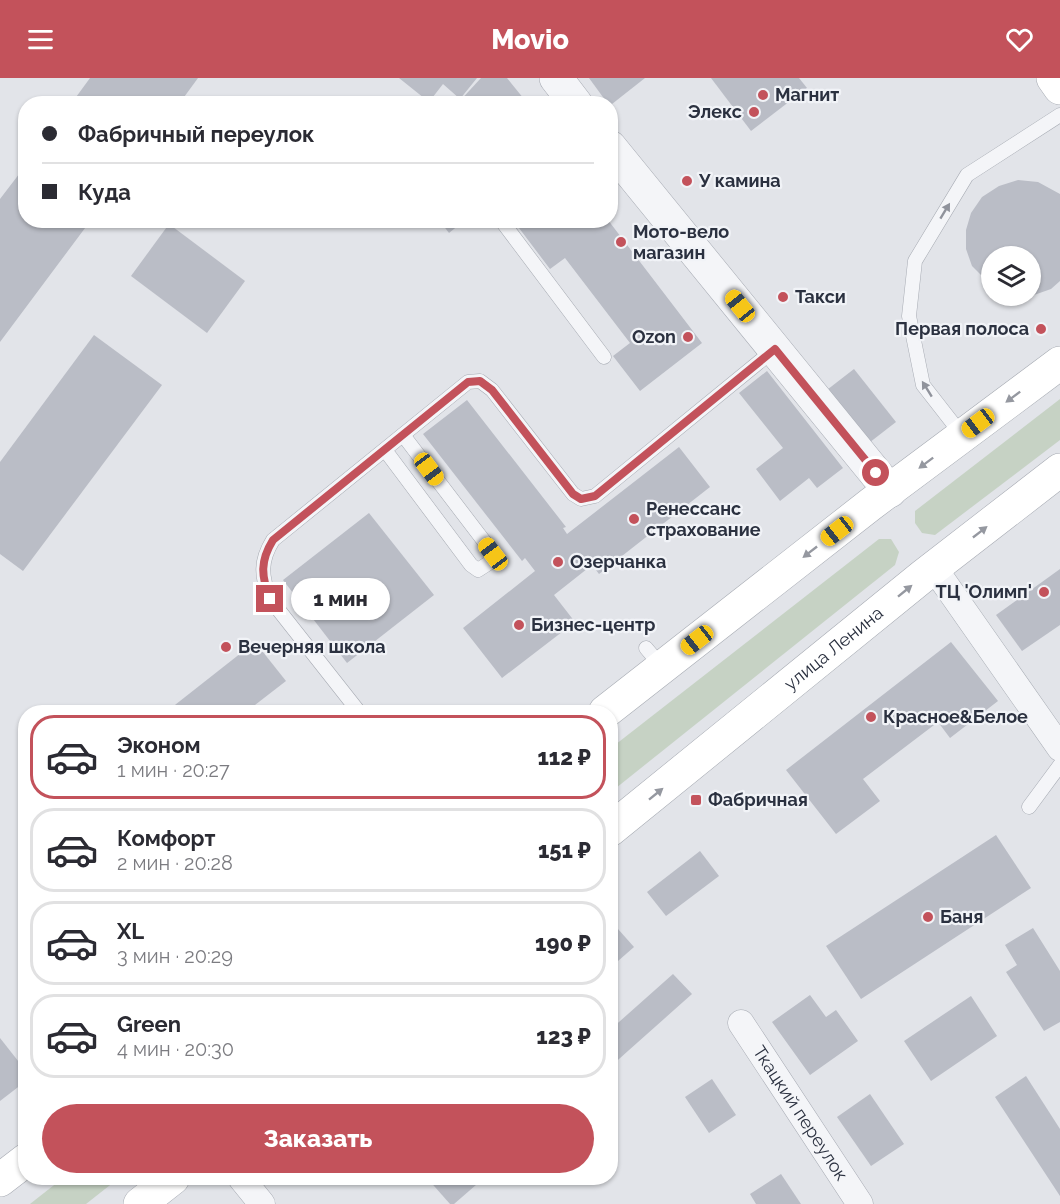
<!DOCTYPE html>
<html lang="ru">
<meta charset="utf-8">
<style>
body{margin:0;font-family:Raleway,sans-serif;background:#f7f7f7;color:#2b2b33;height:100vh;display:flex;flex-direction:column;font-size:22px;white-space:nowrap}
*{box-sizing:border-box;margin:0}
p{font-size:20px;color:#7c7c81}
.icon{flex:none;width:33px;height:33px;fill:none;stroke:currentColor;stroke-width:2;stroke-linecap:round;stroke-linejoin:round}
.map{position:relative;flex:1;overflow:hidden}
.sheet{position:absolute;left:18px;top:627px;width:600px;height:480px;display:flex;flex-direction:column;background:#fff;border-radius:24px;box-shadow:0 2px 4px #0004}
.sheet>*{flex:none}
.hud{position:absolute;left:18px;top:18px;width:600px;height:132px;border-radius:24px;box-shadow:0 2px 4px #0004;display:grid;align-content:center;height:132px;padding:0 24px;background:#fff}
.tools{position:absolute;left:981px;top:168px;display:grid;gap:12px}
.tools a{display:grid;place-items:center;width:60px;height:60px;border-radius:50%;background:#fff;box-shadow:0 2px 4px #0004;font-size:30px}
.end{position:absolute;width:27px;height:27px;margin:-14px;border:8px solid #c3525b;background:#fff;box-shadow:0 0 0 3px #fff}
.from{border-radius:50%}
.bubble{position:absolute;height:42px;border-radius:21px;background:#fff;box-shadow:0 2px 4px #0004;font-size:20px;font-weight:800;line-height:42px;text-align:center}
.car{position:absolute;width:18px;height:36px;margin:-18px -9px;border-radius:8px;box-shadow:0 0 4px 2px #0007;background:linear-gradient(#f5c518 24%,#345 0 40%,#f5c518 0 76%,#345 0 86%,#f5c518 0)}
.hud b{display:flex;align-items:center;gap:21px;height:57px;font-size:22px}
.hud b+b{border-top:2px solid #e1e1e2}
.hud i{width:15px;height:15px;background:#2b2b33}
ul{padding:10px 0 0;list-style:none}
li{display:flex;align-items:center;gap:18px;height:84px;margin:0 12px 9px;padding:0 12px;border:3px solid #e1e1e2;border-radius:24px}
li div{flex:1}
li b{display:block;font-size:22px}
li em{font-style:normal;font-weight:800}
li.active{border-color:#c3525b}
li>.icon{width:54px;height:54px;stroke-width:1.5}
.action{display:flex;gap:12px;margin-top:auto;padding:12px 24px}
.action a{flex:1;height:69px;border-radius:36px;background:#c3525b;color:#fff;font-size:24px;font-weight:800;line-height:69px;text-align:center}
header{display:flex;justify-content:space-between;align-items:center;height:78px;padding:0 24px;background:#c3525b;color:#fff;font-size:27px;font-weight:800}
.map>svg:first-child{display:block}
.green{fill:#c6d2c4}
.building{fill:#babdc6}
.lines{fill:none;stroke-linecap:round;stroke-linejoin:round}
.service-casing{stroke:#a7abb3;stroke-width:15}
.minor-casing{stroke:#a7abb3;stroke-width:27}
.tertiary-casing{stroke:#a7abb3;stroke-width:34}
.secondary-casing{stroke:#a7abb3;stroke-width:34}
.service{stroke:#f4f5f8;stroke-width:14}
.minor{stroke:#f4f5f8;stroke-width:26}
.tertiary{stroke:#f4f5f8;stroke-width:33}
.secondary{stroke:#fff;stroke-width:33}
.oneway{fill:#90939c}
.oneway2{fill:#9598a0}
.route{stroke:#c3525b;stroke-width:8}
.poi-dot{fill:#c3525b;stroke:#f1f3f7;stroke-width:2}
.labels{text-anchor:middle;stroke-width:4.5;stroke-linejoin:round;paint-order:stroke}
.poi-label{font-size:18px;font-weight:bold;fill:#2b3140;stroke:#f1f3f7;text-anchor:start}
.street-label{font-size:18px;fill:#2b3140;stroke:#f1f3f7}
</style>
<header><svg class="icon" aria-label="menu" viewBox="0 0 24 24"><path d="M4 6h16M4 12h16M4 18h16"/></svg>Movio<svg class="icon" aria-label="heart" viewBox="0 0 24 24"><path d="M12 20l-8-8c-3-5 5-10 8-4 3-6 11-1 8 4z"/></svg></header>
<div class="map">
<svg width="1060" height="1126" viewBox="0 0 1060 1126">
<rect width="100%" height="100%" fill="#e2e4e9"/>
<g class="green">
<path d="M1060,321V362L935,457L922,455L915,445V433Z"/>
<path d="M879,461H891L899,474L895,487L611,714V670Z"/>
<path d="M63,1100H119L86,1126H30Z"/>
</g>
<g class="building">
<path d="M90,0H198L179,26H71Z"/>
<path d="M399,0H477L460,21L443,6L429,24Z"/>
<path d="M481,0H507L528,26H457Z"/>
<path d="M589,0H645L612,26H608Z"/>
<path d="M711,0H799L807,10L751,53Z"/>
<path d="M26,87V142H91L0,264V121Z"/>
<path d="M1018,102L1038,104L1060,116V203L1051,211L1034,217H1030V178H992V208L972,188L966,171V152L971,135L982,119L999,108Z"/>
<path d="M439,142H465L449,155Z"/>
<path d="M529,142H608L702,265L640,313L613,278L630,265L565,180L550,191L519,150Z"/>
<path d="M169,146L245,203L207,255L131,198Z"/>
<path d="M94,257L162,307L23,493L0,476V384Z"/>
<path d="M854,291L896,344L865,368L823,315Z"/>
<path d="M767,293L843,390L817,410L809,400L780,423L756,391L783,370L739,315Z"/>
<path d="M467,322L566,449L563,450L567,456L679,369L710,409L599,496L592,487L554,517L575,544L502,600L463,550L535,493L525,480L522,483L423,356Z"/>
<path d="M369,435L434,517L347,585L283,502Z"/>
<path d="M1060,491V547L1022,573L996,537Z"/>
<path d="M255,564L286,603L246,634H166Z"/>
<path d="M951,564L998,623L950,660L938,644L863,701L880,723L836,756L786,692Z"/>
<path d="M996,757L1031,810L861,921L826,868Z"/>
<path d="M700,773L719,798L666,838L647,814Z"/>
<path d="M610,842L634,869L610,890Z"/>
<path d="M1033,850L1060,893V944L1044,953L1006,894L1017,887L1005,867Z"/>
<path d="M673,896L692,916L610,989V952Z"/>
<path d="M810,917L826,939L836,932L858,963L810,997L772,944Z"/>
<path d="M971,918L997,958L931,1003L904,963Z"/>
<path d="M0,960L26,993V1003L0,1023Z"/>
<path d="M1026,998L1060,1051V1118L995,1019Z"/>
<path d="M712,1001L736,1037L709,1055L685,1019Z"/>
<path d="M870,1016L904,1066L871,1088L837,1039Z"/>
<path d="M781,1096L801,1126H756L750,1116Z"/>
<path d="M427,1100H484L454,1126H450Z"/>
</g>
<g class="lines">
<defs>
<g id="service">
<path d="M501,142L604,279"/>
<path d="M962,357L923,307L909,238L915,183L967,97L1060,37"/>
<path d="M385,372L471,487L478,492L492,483L493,475L403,357"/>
<path d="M646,570L662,589"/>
<path d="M359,634L270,521C261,498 260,483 273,462L468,304L480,303L492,312L573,416L581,421L595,418L775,271"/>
<path d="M1029,729L1060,687"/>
</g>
<g id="minor">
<path d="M934,490L1060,670"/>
<path id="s1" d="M741,945L860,1126"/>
<path d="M241,1100L262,1126"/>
</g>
<g id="tertiary">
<path d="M556,0L576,26"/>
<path d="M610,69L890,413"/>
</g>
<g id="secondary">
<path d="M1053,0L1060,10"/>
<path d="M605,634L871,426L1060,285"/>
<path id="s2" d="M610,752L923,498L1060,392"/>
<path d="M0,1102L26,1082"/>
<path d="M140,1126L173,1100"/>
</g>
</defs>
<use href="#service" class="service-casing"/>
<use href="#minor" class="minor-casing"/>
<use href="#tertiary" class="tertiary-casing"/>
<use href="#secondary" class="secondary-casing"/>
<use href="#service" class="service"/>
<use href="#minor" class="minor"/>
<use href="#tertiary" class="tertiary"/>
<use href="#secondary" class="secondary"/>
</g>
<defs><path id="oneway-solid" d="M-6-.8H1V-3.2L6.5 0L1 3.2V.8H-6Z" transform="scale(1.5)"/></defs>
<g class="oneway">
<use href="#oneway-solid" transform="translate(945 133) rotate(-59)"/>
<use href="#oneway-solid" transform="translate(927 311) rotate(-122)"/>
</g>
<g class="oneway2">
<use href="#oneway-solid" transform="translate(1013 319) rotate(143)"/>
<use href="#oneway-solid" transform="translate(926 385) rotate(143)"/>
<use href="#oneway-solid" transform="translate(980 454) rotate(-38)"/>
<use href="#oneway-solid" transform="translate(810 474) rotate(142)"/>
<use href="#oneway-solid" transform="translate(905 513) rotate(-39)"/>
<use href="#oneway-solid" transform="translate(656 716) rotate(-39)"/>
</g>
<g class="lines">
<path class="route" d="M270,521C261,498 260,483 273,462L468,304L480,303L492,312L573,416L581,421L595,418L775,271L876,395"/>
</g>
<g class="poi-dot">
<circle cx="763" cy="17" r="6"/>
<circle cx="754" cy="34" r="6"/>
<circle cx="687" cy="103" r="6"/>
<circle cx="621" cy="164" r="6"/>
<circle cx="783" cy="219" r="6"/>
<circle cx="1041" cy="251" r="6"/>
<circle cx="688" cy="259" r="6"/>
<circle cx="634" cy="441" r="6"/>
<circle cx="558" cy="484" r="6"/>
<circle cx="1044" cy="514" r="6"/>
<circle cx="519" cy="547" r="6"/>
<circle cx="226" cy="569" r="6"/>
<circle cx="871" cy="639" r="6"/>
<rect x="690" y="716" width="12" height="12" rx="3"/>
<circle cx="928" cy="839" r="6"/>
</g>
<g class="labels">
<g class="poi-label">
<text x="775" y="23">Магнит</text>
<text x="742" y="40" text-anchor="end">Элекс</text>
<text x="699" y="109">У камина</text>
<text x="633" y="160">Мото-вело<tspan x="633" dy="21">магазин</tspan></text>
<text x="795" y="225">Такси</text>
<text x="1029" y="257" text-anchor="end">Первая полоса</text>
<text x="676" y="265" text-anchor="end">Ozon</text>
<text x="646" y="437">Ренессанс<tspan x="646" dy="21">страхование</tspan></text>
<text x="570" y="490">Озерчанка</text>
<text x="1032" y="520" text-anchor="end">ТЦ 'Олимп'</text>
<text x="531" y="553">Бизнес-центр</text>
<text x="238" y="575">Вечерняя школа</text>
<text x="883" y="645">Красное&amp;Белое</text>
<text x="708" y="728">Фабричная</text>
<text x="940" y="845">Баня</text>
</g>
<g class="street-label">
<text dy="6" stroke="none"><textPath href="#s2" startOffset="288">улица Ленина</textPath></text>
<text dy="6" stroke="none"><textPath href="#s1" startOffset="108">Ткацкий переулок</textPath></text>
</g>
</g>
</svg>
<div class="tools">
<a><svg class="icon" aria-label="layers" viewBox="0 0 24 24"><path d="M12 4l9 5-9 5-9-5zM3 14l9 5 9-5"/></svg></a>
</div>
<i class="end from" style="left:876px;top:395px"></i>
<i class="end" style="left:270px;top:521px"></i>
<div class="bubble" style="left:291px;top:500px;width:99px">1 мин</div>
<i class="car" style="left:740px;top:228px;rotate:321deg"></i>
<i class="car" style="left:978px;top:345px;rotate:233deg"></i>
<i class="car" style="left:429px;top:391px;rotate:143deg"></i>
<i class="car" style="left:837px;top:453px;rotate:232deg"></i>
<i class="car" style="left:493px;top:476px;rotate:323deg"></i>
<i class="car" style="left:697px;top:562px;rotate:232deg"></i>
<div class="hud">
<b><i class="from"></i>Фабричный переулок</b>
<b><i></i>Куда</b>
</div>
<section class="sheet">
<ul>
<li class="active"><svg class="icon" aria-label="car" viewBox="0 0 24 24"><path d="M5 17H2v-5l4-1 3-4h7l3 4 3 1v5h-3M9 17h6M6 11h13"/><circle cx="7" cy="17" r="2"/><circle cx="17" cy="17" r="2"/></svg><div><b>Эконом</b><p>1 мин · 20:27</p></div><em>112 ₽</em></li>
<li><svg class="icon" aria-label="car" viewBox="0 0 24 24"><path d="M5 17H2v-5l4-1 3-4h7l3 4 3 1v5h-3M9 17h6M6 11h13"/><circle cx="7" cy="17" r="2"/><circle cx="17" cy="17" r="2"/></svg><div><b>Комфорт</b><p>2 мин · 20:28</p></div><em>151 ₽</em></li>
<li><svg class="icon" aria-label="car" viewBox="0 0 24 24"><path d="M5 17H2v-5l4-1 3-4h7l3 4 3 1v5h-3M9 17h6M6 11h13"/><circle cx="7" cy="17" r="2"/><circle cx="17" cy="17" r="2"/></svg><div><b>XL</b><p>3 мин · 20:29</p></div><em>190 ₽</em></li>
<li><svg class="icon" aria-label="car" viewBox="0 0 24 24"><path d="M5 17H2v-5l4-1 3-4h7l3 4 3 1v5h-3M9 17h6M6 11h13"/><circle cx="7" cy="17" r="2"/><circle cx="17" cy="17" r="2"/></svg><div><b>Green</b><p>4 мин · 20:30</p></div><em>123 ₽</em></li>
</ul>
<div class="action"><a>Заказать</a></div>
</section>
</div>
